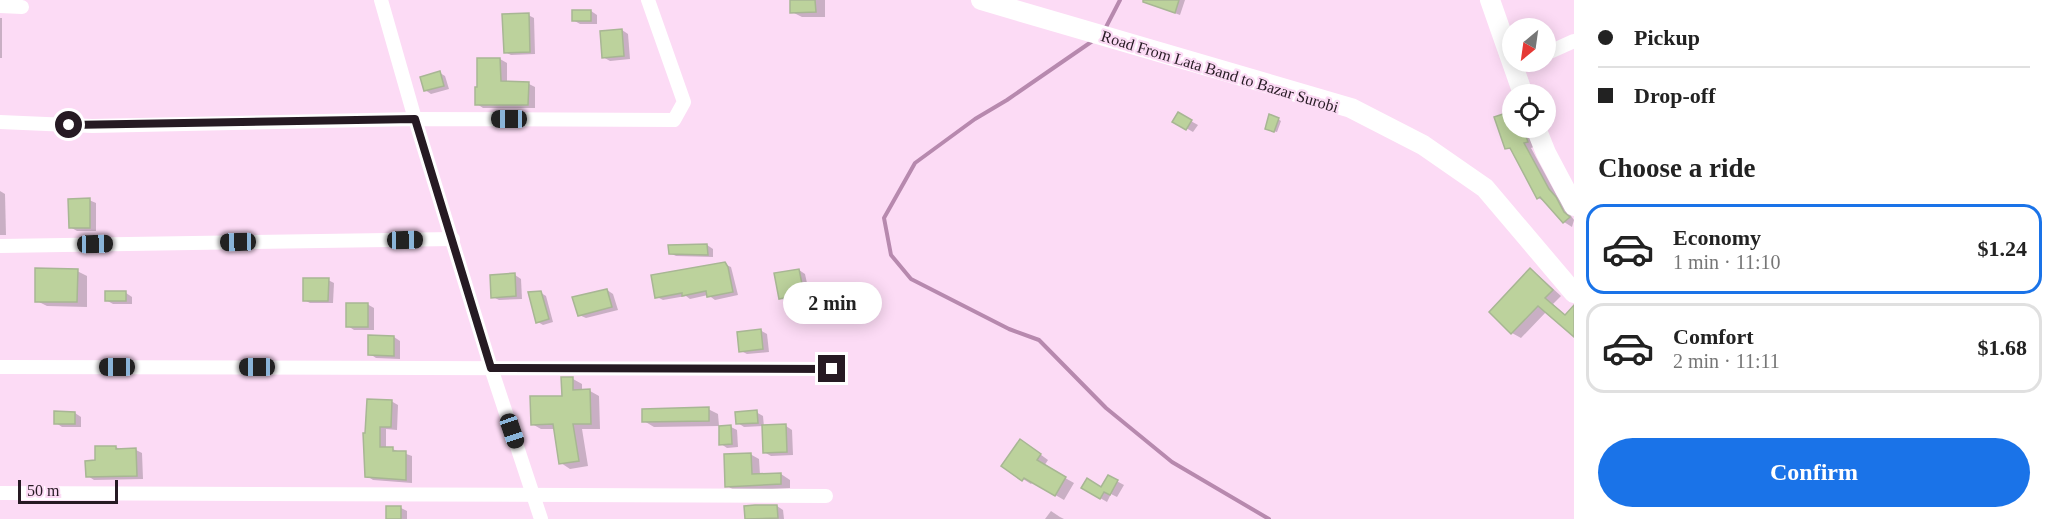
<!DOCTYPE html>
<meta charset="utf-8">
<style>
body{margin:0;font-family:Georgia,serif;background:#f6f6f6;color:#222;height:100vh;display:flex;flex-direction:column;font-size:22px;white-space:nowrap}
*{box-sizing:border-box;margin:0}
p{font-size:20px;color:#767676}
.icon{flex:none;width:33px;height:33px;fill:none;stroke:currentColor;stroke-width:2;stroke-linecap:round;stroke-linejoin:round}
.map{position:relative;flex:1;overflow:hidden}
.side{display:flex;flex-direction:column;background:#fff;width:480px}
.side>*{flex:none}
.hud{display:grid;align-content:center;height:132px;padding:0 24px;background:#fff}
.needle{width:39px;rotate:209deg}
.controls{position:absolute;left:1502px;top:18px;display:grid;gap:12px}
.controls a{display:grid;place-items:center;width:54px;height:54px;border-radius:50%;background:#fff;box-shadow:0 3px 15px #0003;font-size:30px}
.scale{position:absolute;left:18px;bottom:15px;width:100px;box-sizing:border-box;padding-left:6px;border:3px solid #261a23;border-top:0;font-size:16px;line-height:21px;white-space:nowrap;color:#261a23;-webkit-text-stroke:4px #fcdbf5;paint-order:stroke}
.end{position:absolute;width:27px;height:27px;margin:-14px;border:8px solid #261a23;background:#fff;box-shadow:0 0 0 3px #fff}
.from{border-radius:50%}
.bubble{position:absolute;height:42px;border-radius:21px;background:#fff;box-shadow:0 3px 15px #0003;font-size:20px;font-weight:800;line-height:42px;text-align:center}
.car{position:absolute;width:18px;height:36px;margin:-18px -9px;border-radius:8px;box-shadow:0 0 4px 2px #0007;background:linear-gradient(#222 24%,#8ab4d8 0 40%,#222 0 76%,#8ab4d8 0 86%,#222 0)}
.hud b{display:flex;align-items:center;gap:21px;height:57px;font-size:22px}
.hud b+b{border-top:2px solid #e0e0e0}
.hud i{width:15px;height:15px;background:#222}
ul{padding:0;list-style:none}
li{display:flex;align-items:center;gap:18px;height:90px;margin:0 12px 9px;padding:0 12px;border:3px solid #e0e0e0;border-radius:18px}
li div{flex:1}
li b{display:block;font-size:22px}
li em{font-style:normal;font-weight:800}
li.selected{border-color:#1a73e8}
li>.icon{width:54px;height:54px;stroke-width:1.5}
h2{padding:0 24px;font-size:27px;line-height:72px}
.cta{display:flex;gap:12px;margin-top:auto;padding:12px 24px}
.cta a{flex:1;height:69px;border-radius:36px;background:#1a73e8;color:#fff;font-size:24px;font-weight:800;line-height:69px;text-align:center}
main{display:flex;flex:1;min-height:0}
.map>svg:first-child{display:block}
.shadow{fill:#0003}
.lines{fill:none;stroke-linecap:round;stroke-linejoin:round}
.stream{stroke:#b789ae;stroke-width:4}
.building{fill:#bcd29c;stroke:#a8b694;stroke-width:1.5}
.street{stroke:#fff;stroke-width:14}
.secondary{stroke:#fff;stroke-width:20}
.route{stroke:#261a23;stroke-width:8}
.labels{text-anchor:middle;stroke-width:4.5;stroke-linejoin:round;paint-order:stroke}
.street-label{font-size:16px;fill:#261a23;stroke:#fcdbf5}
</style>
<main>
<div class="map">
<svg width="1574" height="519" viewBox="0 0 1574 519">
<rect width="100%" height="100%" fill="#fcdbf5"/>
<g class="shadow">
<path d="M792,0H825V17H802L792,12Z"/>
<path d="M1160,0H1185L1180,15L1164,9Z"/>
<path d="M591,11L597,15V24H580L573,20Z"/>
<path d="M528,15L534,18L535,54L511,55L505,52Z"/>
<rect x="0" y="18" width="2" height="40"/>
<path d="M622,30L628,34L630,59L610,61L603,57Z"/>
<path d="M500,59L507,63V83L529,84L535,87V108H483L477,104Z"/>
<path d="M440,73L445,76L449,89L431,94L425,90Z"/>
<path d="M1512,112V128H1529L1536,146L1531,148L1557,196L1574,220L1572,227L1564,222L1546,202L1538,198L1513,151L1506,147Z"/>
<path d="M1178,114L1198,125L1193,132L1174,121Z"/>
<path d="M1278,119L1281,121L1277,132L1269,130Z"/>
<path d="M0,191L5,194L6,235H0Z"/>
<path d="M89,200L96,203V231H77L70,227Z"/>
<path d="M707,245L713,249V257L676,256L670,253Z"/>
<path d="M724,264L731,267L738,295L715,300L708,295L690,299L686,296L663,300L657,297Z"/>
<path d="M799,270L805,274L810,297L787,302L781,298Z"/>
<path d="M1530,270L1539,276L1561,296L1553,304L1566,316L1574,314V335L1546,312L1521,338L1512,333L1491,312Z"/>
<path d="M77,271L87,276V307L47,306L37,301Z"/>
<path d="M515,275L521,279L522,299L499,300L493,297Z"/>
<path d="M328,280L334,283L333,303H310L304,300Z"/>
<path d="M607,290L613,294L618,310L586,318L579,315Z"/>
<path d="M126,293L132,297V304H113L106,300Z"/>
<path d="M541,293L546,296L553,322L543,325L538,322Z"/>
<path d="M367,304L374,308V330H354L348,326Z"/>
<path d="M760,330L767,334L769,352L747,354L741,351Z"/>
<path d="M394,337L400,341V359L376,358L370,354Z"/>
<path d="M573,379L582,384V391H590L599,396L600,429H582L588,466L570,469L561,463L555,429H541L532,424L563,397Z"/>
<path d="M391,401L398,405L397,430L386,429V449H392L412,456V483L373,480L367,476L365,435Z"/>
<path d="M708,409L718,414L719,426L654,427L644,421Z"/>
<path d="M756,412L763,416L764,427L786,426L792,430L793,455L771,456L764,452L763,426L744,427L738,423Z"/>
<path d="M56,413H75L81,417V427H62L56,423Z"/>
<path d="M731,427L737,430L738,447L727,448L721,444Z"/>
<path d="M1029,446L1048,460L1044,466L1074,483L1064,500L1033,482L1031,484L1023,479Z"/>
<path d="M116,447L121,450H136L142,453L143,479L94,480L88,476L97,462Z"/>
<path d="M750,454L759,459L760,475L781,474L790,480V488L736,491L727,486Z"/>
<path d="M1109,477L1124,485L1117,497L1111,494L1107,502L1083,488L1102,489Z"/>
<path d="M777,506L783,510L784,519H747L745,507Z"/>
<path d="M401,508L407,511V519H388Z"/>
<path d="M1051,511L1060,517L1064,519H1045Z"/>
</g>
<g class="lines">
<g class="stream">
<path d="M1105,29L1120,0"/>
<path d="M1094,40L1007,100L975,119L915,163L884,218L891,255L911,279L1009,329L1039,340L1106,408L1172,462L1269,519"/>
</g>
</g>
<g class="building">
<path d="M790,0H815L816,12L790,13Z"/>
<path d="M1143,0H1179L1175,13L1143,2Z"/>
<rect x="572" y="10" width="19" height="11"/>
<path d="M529,13L530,52L504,53L502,14Z"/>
<path d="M622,29L624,56L602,58L600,31Z"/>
<path d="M477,58H500L501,81L529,82L528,105H475V87H477Z"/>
<path d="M440,71L444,86L424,91L420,77Z"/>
<path d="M1512,111V128H1523L1528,142L1524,143L1549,189L1556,197L1564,212L1570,217L1563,223L1540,197L1537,199L1510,148L1505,149L1494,117Z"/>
<path d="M1178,112L1192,120L1186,130L1172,122Z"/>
<path d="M1269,114L1279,118L1274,132L1265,129Z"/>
<path d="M90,198V228H69L68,199Z"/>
<path d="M707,244L708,255L669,254L668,245Z"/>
<path d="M725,262L728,267L733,292L707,297L706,291L682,296V293L655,298L651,275Z"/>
<path d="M35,268L78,269L77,302H35Z"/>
<path d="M1530,268L1553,290L1545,298L1565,315L1574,305V337L1538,306L1511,334L1489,312Z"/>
<path d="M799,269L804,294L779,299L774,273Z"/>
<path d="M515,273L516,296L491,298L490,275Z"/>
<path d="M303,278H329L328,301H303Z"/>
<path d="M607,289L612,307L578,316L572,297Z"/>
<rect x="105" y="291" width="21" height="10"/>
<path d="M541,291L549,319L536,323L528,292Z"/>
<rect x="346" y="303" width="22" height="24"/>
<path d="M761,329L763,349L739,352L737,332Z"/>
<path d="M368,335L394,336V356L368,355Z"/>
<path d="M561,377H573V390L590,389L591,424H573L579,461L559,464L553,424L531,425L530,396H562Z"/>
<path d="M367,399L392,400L391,427H380V447H393V451H406V480L365,477L363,433H365Z"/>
<path d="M709,407V421L642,422V409Z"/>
<path d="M757,410L758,423L736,424L735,412Z"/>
<path d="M54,411L75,412V424H54Z"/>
<path d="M786,424L787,452L763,453L762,425Z"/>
<path d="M731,425L732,444L719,445V426Z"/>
<path d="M1020,439L1041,454L1037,460L1066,477L1055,496L1024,478L1022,481L1001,466Z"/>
<path d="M95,446H116V449L136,448L137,476L86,477L85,461L95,460Z"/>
<path d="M751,453L752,474L781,473V484L725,487L724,454Z"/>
<path d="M1108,475L1118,480L1110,495L1104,492L1100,499L1081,488L1087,478L1101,487Z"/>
<path d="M755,505H777L778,518L745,519L744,506Z"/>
<rect x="386" y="506" width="15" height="13"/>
</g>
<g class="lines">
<g class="street">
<path d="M381,0L415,119L491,368L541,519"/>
<path d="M0,6L22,7"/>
<path d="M1545,54L1574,41"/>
<path d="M1513,68L1528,62"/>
<path d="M0,122L92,126L415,119L674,120L684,102L648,0"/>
<path d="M0,246L453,239"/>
<path d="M0,367L832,369"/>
<path d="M0,493L826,496"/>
</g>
<g class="secondary">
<path d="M981,0L1351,108L1423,145L1485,188L1574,293"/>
<path d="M1490,0L1523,94"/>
<path d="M1536,128L1546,153L1574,206"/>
</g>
</g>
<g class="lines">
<path class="route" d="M69,125L415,119L491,368L832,369"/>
</g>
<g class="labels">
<g class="street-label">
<text transform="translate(1220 71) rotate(17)" y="6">Road From Lata Band to Bazar Surobi</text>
</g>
</g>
</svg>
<div class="controls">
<a><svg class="needle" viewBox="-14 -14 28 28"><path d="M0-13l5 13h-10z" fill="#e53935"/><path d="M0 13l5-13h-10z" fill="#767676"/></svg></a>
<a><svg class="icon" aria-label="locate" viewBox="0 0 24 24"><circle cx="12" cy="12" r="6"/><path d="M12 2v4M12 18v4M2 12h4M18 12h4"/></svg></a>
</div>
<div class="scale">50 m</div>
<i class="end from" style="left:69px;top:125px"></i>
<i class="end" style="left:832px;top:369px"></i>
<div class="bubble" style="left:783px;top:282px;width:99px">2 min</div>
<i class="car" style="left:509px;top:119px;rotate:270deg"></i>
<i class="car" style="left:405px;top:240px;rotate:89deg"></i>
<i class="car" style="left:238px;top:242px;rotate:269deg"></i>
<i class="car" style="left:95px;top:244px;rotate:89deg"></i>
<i class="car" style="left:117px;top:367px;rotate:270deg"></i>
<i class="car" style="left:257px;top:367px;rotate:270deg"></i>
<i class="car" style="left:512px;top:431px;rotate:161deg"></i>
</div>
<section class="side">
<div class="hud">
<b><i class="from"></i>Pickup</b>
<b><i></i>Drop-off</b>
</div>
<h2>Choose a ride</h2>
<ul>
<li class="selected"><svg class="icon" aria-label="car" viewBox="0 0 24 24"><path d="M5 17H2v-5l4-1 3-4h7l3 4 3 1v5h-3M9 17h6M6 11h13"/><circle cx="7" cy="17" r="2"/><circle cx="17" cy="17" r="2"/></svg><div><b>Economy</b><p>1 min · 11:10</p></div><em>$1.24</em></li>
<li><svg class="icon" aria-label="car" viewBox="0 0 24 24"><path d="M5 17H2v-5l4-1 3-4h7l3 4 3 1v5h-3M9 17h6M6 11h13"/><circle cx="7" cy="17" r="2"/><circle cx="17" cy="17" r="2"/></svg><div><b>Comfort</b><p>2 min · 11:11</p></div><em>$1.68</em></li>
</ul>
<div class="cta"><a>Confirm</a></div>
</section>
</main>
